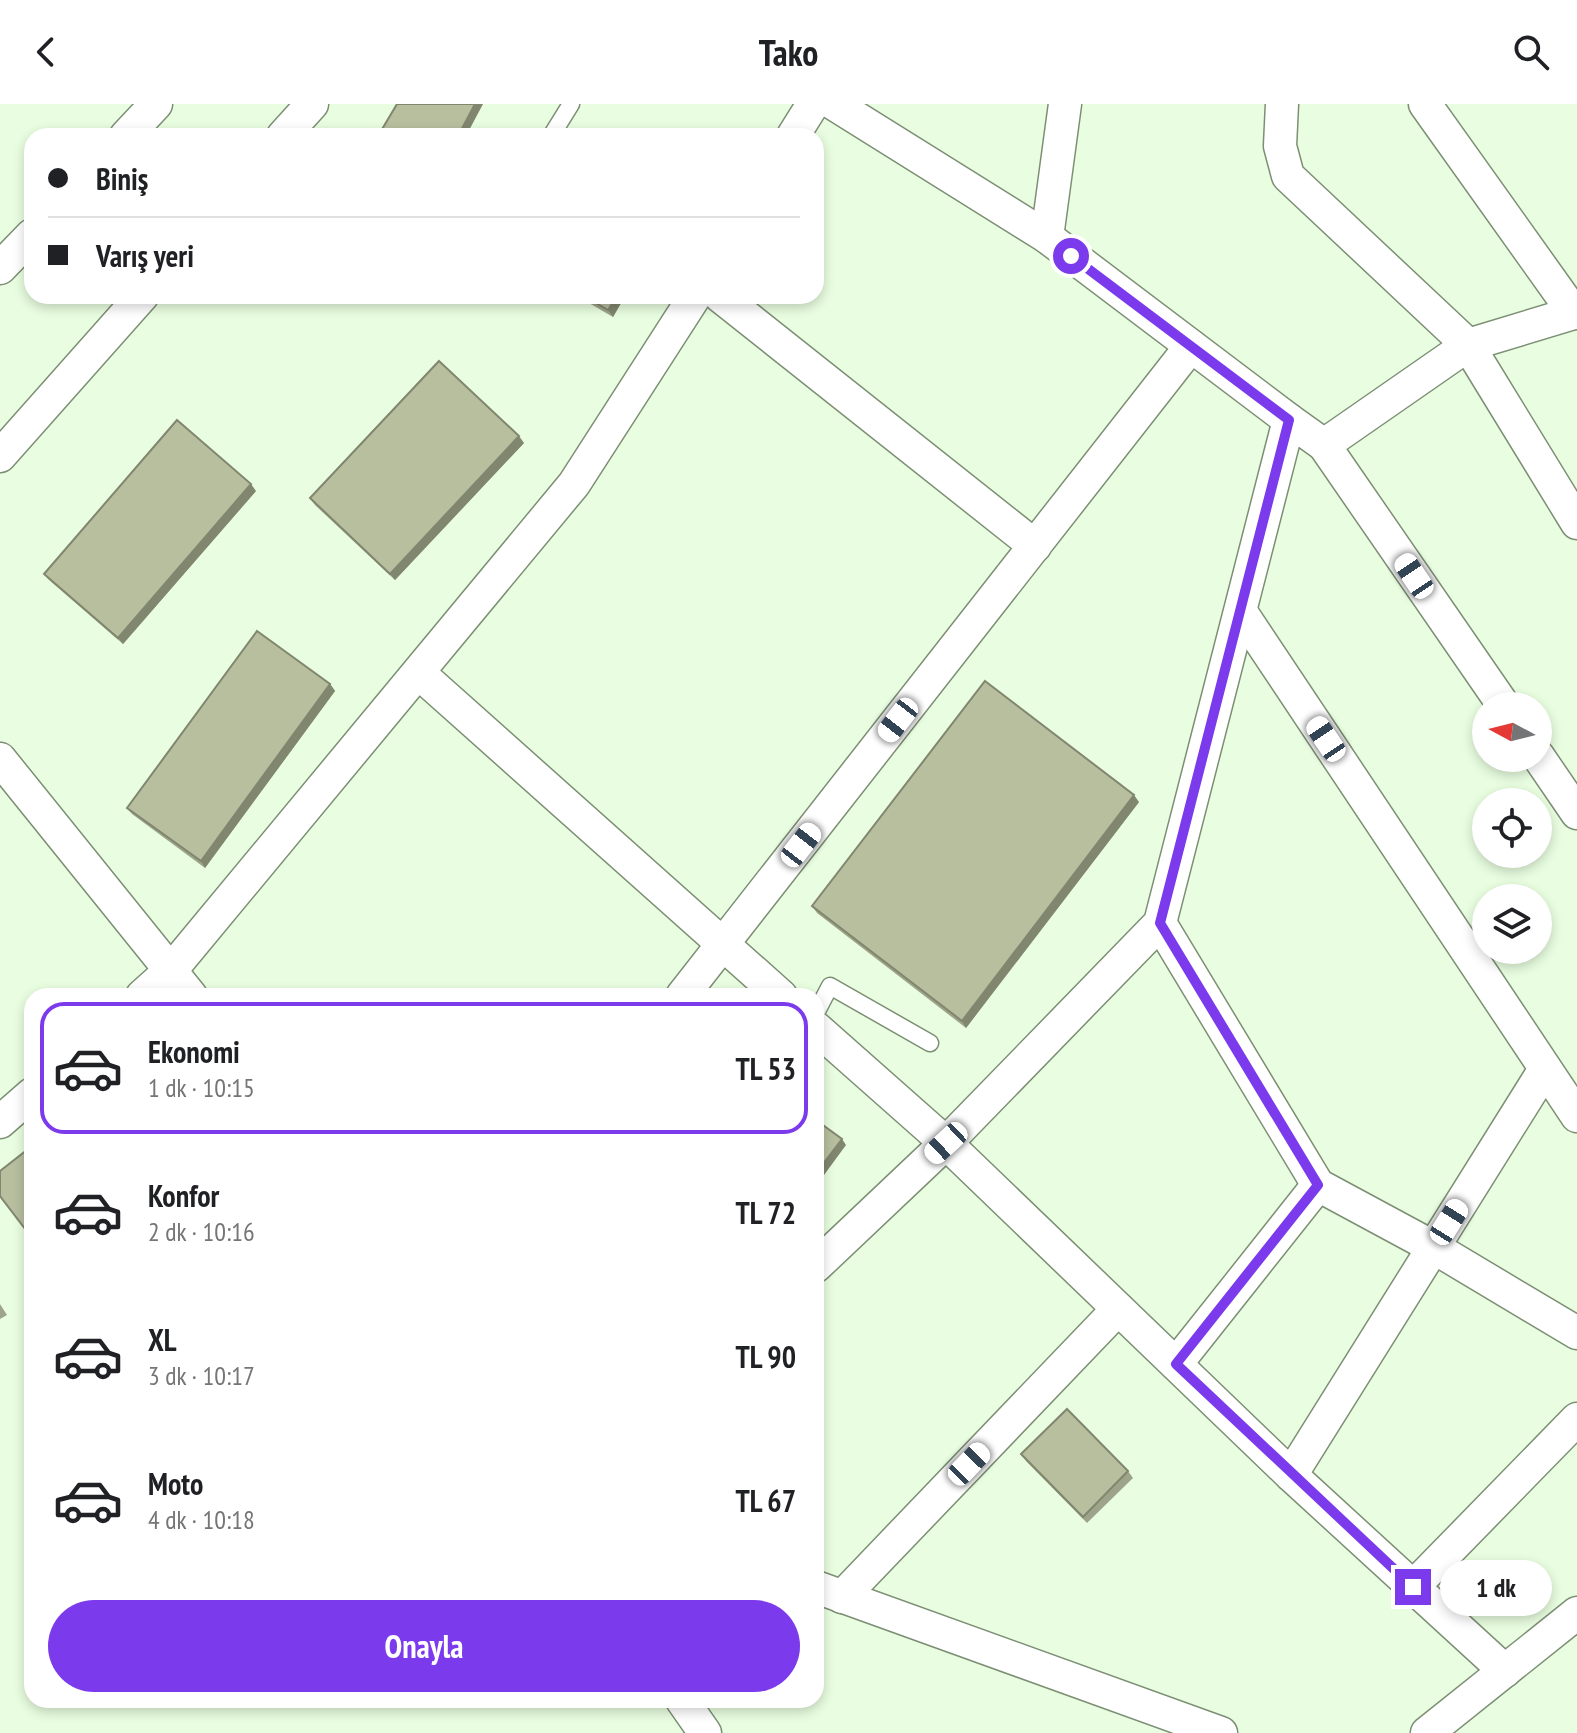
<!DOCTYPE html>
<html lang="tr">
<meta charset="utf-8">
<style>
body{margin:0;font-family:"PT Sans Narrow",sans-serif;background:#f6f6f6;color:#202124;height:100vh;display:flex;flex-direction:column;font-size:30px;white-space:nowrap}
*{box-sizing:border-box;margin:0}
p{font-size:26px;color:#757577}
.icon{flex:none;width:44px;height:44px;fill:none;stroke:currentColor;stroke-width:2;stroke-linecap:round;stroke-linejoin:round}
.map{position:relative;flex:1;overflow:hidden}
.details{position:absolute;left:24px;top:884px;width:800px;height:720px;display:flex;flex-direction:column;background:#fff;border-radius:24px;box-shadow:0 4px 12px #0003}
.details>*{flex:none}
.banner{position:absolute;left:24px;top:24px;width:800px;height:176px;border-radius:24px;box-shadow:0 4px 12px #0003;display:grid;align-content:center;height:176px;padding:0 24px;background:#fff}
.needle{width:52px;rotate:277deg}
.tools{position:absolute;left:1472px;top:588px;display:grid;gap:16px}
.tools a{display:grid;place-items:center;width:80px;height:80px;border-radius:50%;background:#fff;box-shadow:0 4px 12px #0003;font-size:40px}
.end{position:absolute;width:36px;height:36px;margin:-18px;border:10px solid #7c3aed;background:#fff;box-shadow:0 0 0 4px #fff}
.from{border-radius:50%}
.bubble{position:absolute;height:56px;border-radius:28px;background:#fff;box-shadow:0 4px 12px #0003;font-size:26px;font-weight:800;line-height:56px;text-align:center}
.car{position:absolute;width:24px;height:48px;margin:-24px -12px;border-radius:10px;box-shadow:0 0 6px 2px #0007;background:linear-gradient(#fff 24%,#345 0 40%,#fff 0 76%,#345 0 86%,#fff 0)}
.banner b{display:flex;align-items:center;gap:28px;height:76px;font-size:30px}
.banner b+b{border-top:2px solid #e0e0e0}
.banner i{width:20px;height:20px;background:#202124}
ul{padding:14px 0 0;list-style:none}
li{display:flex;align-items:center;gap:24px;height:132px;margin:0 16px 12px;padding:0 8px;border:4px solid transparent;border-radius:24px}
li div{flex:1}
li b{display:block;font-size:30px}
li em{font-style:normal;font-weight:800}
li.active{border-color:#7c3aed}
li>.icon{width:72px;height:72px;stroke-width:1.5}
.action{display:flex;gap:16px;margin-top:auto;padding:16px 24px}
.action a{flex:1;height:92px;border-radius:48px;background:#7c3aed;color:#fff;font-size:32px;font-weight:800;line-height:92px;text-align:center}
header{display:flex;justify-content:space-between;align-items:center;height:104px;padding:0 24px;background:#fff;font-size:36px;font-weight:800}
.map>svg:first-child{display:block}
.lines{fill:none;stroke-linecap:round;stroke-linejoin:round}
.lane-casing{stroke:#7c8f74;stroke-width:19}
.street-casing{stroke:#7c8f74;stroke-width:35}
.lane{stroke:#fff;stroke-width:16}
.street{stroke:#fff;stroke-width:32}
.wall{fill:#9ea489}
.shaded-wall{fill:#81866f}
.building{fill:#b8bf9f;stroke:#81866f;stroke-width:2}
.route{stroke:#7c3aed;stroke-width:10}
</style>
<header><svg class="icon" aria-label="back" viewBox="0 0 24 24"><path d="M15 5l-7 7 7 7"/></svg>Tako<svg class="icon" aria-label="search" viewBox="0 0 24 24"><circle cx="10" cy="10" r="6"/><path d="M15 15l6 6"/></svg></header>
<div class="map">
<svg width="1577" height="1629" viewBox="0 0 1577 1629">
<rect width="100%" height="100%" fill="#e9fee0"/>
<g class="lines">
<defs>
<g id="lane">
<path d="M553,29L571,0"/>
<path d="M816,909L830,882L930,939"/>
</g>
<g id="street">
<path d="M834,0L1047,133L1289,316"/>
<path d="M1282,0L1280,42L1288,72L1468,241L1577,419"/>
<path d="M1425,0L1574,209"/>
<path d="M126,32L156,0"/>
<path d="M283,32L312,0"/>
<path d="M793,32L813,0"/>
<path d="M1047,133L1065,0"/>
<path d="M0,164L32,131"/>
<path d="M720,192L1035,442"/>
<path d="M1324,341L1504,602"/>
<path d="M0,352L142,192"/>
<path d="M1241,508L1577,1012"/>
<path d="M420,570L781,892"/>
<path d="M1538,652L1577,709"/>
<path d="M0,655L191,892"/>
<path d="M1160,819L1318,1081L1433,1143L1577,1229"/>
<path d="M142,892L172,865L574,380L695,192"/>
<path d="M682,892L1191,242"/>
<path d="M816,924L946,1039L1291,1371L1505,1567"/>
<path d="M0,1018L32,990"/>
<path d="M816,1162L946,1039L1160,819L1289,316L1324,341L1468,241L1577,208"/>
<path d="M1176,1260L1318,1081"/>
<path d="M1291,1371L1545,965"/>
<path d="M816,1483L1221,1629"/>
<path d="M1413,1483L1577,1315"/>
<path d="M842,1493L1118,1205"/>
<path d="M682,1596L705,1629"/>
<path d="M1427,1629L1577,1509"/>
</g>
</defs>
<use href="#lane" class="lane-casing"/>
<use href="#street" class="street-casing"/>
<use href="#lane" class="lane"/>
<use href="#street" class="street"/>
</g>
<g class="wall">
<path d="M577,192H625L613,213Z"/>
<path d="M524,339L395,476L315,401L310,394Z"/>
<path d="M256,387L123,540L49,476L44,470Z"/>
<path d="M330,580L335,587L205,764L132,710L127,704Z"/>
<path d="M1139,698L966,924L817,809L812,802Z"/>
<path d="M0,1200L7,1211L0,1215Z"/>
<path d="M1021,1350L1128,1367L1133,1374L1087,1419L1026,1357Z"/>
</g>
<g class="shaded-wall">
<path d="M475,0H483L466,32H458Z"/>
<path d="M617,192H625L613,213L608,206Z"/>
<path d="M519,332L524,339L395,476L390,470Z"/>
<path d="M251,380L256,387L123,540L118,534Z"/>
<path d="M330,580L335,587L205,764L201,757Z"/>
<path d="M1134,691L1139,698L966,924L962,917Z"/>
<path d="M842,1035L846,1041L816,1082V1069Z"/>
</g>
<g class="building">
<path d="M397,0H475L458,32H378Z"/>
<path d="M584,192H617L608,206Z"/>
<path d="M439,257L519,332L390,470L310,394Z"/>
<path d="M177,316L251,380L118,534L44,470Z"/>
<path d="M257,527L330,580L201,757L127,704Z"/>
<path d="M985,577L1134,691L962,917L812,802Z"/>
<path d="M816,1016L842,1035L816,1069Z"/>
<path d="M32,1042V1134L0,1092V1067Z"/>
<path d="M1067,1305L1128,1367L1083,1413L1021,1350Z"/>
</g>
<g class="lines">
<path class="route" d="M1071,152L1289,316L1160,819L1318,1081L1176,1260L1413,1483"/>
</g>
</svg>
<div class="tools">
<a><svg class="needle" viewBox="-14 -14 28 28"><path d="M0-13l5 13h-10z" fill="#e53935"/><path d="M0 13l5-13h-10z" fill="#757577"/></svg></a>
<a><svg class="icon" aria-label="locate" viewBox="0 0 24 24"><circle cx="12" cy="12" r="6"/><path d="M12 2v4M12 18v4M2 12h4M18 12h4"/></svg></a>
<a><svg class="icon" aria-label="layers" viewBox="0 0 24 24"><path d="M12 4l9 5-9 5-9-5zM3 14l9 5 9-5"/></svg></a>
</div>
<i class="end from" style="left:1071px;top:152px"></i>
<i class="end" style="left:1413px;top:1483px"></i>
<div class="bubble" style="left:1440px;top:1456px;width:112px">1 dk</div>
<i class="car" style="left:1414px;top:472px;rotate:326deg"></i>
<i class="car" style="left:898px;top:616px;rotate:218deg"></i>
<i class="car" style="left:1326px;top:635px;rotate:326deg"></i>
<i class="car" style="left:801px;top:741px;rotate:38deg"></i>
<i class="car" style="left:946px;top:1039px;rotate:227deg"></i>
<i class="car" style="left:1449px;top:1118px;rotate:32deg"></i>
<i class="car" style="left:969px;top:1360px;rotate:44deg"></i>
<div class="banner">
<b><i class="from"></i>Biniş</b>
<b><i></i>Varış yeri</b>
</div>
<section class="details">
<ul>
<li class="active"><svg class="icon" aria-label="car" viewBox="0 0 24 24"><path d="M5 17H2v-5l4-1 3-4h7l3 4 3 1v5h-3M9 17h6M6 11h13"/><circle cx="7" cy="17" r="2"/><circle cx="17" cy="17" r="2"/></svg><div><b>Ekonomi</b><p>1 dk · 10:15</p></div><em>TL 53</em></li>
<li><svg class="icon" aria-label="car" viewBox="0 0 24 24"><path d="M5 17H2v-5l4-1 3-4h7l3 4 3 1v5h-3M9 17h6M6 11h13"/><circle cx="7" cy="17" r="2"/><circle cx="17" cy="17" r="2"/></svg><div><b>Konfor</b><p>2 dk · 10:16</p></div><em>TL 72</em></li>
<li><svg class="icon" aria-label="car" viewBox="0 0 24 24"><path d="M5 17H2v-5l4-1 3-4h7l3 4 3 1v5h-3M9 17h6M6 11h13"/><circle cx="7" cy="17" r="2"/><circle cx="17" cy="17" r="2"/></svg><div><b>XL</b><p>3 dk · 10:17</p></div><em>TL 90</em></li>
<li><svg class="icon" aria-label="car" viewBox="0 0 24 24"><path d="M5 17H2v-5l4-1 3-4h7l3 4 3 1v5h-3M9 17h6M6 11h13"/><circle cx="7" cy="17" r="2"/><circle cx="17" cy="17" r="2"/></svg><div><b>Moto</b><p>4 dk · 10:18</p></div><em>TL 67</em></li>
</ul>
<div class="action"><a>Onayla</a></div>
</section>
</div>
